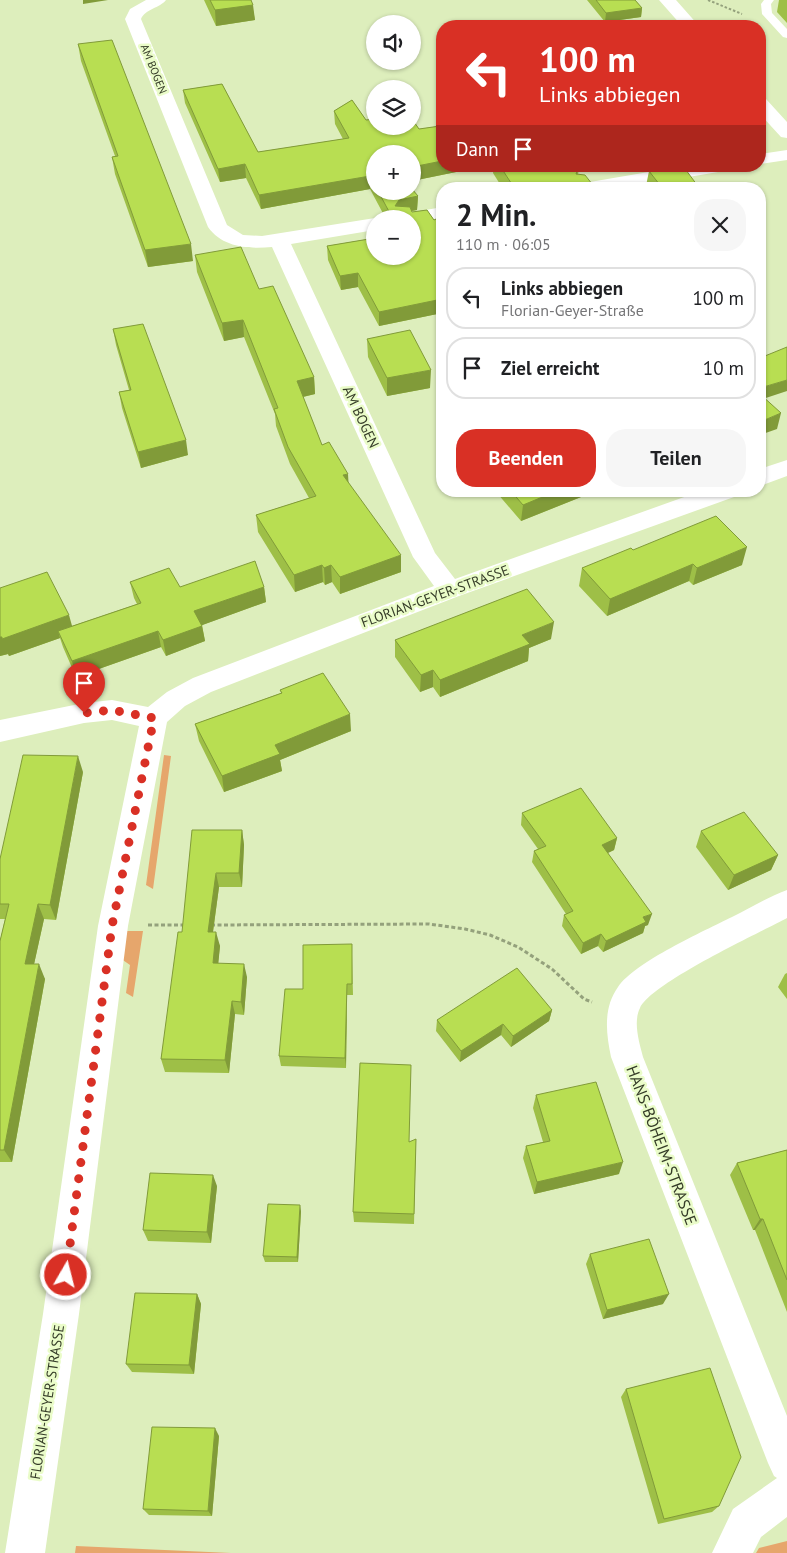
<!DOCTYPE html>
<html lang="de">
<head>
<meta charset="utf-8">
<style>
  :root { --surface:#fff; --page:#f6f6f6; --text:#202124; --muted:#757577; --line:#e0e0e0; --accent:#d93025 }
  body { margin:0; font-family:"PT Sans",sans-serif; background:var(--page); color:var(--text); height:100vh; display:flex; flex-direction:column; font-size:19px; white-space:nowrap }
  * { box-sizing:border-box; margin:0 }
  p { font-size:16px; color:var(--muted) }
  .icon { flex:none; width:28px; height:28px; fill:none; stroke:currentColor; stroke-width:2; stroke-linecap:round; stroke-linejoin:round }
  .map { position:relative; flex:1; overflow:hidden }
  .sheet { position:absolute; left:436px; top:182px; width:330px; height:315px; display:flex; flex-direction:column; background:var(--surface); border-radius:20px; box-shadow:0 1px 4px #0004 }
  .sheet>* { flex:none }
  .top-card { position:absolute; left:436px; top:20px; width:330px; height:152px; border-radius:20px; box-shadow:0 1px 4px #0004; background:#d93025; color:#fff; overflow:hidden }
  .controls { position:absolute; left:366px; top:15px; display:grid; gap:10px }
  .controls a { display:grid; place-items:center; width:55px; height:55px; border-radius:50%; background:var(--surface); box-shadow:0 1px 4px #0004; font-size:25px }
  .pin { position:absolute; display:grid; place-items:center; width:42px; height:42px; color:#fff; margin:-51px -21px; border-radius:50% 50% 50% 0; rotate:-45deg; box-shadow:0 0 5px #0007 }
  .pin .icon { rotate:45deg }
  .me { position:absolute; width:55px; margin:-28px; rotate:8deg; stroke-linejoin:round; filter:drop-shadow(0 0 4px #0008) }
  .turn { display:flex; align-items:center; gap:18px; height:105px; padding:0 20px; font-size:22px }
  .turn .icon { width:65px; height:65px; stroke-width:2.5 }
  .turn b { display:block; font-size:35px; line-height:42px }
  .then { display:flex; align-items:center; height:48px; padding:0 20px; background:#0003; gap:10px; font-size:19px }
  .round { display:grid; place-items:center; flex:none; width:52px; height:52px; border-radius:20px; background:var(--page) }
  .summary { display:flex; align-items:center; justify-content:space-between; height:85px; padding:0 20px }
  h1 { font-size:30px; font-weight:700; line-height:38px }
  .button { display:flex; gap:10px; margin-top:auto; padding:10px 20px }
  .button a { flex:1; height:58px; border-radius:20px; background:var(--accent); color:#fff; font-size:20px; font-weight:700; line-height:58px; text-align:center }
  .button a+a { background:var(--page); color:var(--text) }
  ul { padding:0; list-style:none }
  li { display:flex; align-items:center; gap:15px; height:62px; margin:0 10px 8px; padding:0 10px; border:2px solid var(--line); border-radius:20px }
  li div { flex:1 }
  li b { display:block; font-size:19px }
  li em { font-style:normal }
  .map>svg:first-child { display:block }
  .green { fill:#e6a66c }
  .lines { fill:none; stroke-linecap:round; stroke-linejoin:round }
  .path-far1 { stroke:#94a17c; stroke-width:2; stroke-dasharray:2.5 2; stroke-linecap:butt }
  .path { stroke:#94a17c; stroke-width:3; stroke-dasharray:4 2.5; stroke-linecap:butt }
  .service { fill:#fff; fill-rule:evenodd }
  .minor { fill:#fff; fill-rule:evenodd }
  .secondary { fill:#fff; fill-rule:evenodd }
  .wall { fill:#9ebf47 }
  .shaded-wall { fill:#819b39 }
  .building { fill:#b8de52; stroke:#819b39 }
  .route { stroke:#d93025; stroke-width:9; stroke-dasharray:0 16.2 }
  .labels { text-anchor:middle; stroke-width:5; stroke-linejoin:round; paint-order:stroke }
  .far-street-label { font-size:11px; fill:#353c28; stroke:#eafcc9 }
  .street-label { font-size:14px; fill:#353c28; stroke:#eafcc9 }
  .near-street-label { font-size:16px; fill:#353c28; stroke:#eafcc9 }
</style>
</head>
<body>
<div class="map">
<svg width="787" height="1553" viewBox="0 0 787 1553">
  <rect width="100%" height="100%" fill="#ddeebc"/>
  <path class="green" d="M164,755l7,1 -18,133 -7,-4z
    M121,931h22l-10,66 -7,-4 4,-28 -13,-9z
    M787,1541v12h-31l3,-5z
    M76,1546l155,7h-156z"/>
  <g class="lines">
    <path class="path-far1" d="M708,0l34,14"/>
    <path class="path" d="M148,925h36
      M211,925l218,-1 36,5 25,6 28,12 34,22 32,30 8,3"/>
    <path class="service" d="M764,0h10l-3,4 1,9 15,16v9l-4,-1 -21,-23 -1,-10z"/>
    <path class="minor" d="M146,0h20c-6,8 -21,9 -25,19l86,206 16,10 19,1 113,-18 2,1h-2v11l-84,14 144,309 20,26 246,-88h36l-3,6 -275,99 -248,96 -26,14 -18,16 -39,204 -49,388 -34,239h-40l38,-239 55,-388 41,-200 -27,-6 -28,3 -84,19v-22l84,-17 28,-3 36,7 19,-15 26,-14 241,-92 -21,-29 -141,-310c-23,2 -49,1 -64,-20l-83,-208 5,-10z
      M787,150v10l-27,4v-10z
      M684,166h43l-2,4 -7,2 -100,17h-43l2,-4 7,-2z
      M442,207v12l-30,5v-5h-15l2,-4z
      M787,460v16l-27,10v-17z
      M787,890v28c-28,15 -136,65 -147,90 -7,14 -1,34 3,49l144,359v101l-26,20 -8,16h-41l21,-44 44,-31 -3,-2 -6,-13 -157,-406c-5,-24 -8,-49 7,-70 17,-25 86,-56 114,-70 18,-9 36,-20 55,-27z"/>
    <path class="secondary" d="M659,0h17l23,26h-17z
      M760,98l6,1 21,23v16l-6,-1 -21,-23z"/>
  </g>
  <path class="wall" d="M204,0h47l4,20 -39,6z
    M587,0h48l7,8 -1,9 -36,5z
    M779,0h8v23l-10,-11z
    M78,44l115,217 -45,6 -33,-93 -3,-17 3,-1 -34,-95z
    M222,84l36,68 85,-13 -8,-15 -1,-13 18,-11 14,20 9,-1v7h37v-7l7,10 21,-3 2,4v36h19v5l-49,10v-27h-37v37h37v-2l6,7 -1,14 -5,1v1l15,-2 7,10 2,-1 6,11v83l-63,13 -21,-39 -17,3 -13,-30 -1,-14 48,-8v18h37v-37h-26l-16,-30 -109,20 -15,-31 -26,4 -35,-79 -2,-13z
    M494,166h84l1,1 -1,8 18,14h-93l-10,-16z
    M631,166h38l-33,6z
    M649,171l51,18h-52l-2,-3z
    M195,255l64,34 55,88 1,17 -12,3 19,48 26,37 53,90 -61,22 -8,-12 -7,3 -2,-3 -28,10 -37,-60 -2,-17 53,-17 -19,-34 -14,-38 -1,-12 -31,-77 -20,4 -27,-69z
    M113,329l75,126 -47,13 -19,-60 -3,-16 10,-2 -13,-45z
    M367,339l63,49 -43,8 -19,-39z
    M497,491h99l-75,30 -24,-28z
    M633,550l109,15 -49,20 -4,-4 -82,35 -28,-30 3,-18z
    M130,582l50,5h84l2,15 -64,23 3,16 -39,15 -5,-9 -85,30 -13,-30 -3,-9 -51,18 -1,-2 -8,2v-68l72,38 65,-22 -3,-6z
    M551,639l-22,9 -1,13 -88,36 -7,-10 -13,5 -25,-35v-17z
    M280,690l71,41 -71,29 2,11 -58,21 -25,-51 -4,-17 86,-31z
    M83,772l-27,148 -12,-1 -10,45 11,15 -33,183h-12v-221l5,-22h-5v-60z
    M522,813l95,25 -3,12 -6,3 40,72 -3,1 -2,7 -40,19 -5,-6 -17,8 -19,-28 2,-11 2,-1 -34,-52 2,-11 4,-2 -17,-24z
    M242,830l2,15 -2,42h-23l-6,45 7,14 -2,17 29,14 -3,38 -9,-1 -6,59 -64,-1 -4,-13 21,-127z
    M701,831l77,24 -7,15 -43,20 -32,-43z
    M352,955l1,40h-6l-1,73 -65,-2 -2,-10 24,-67z
    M787,973v26l-9,-12 7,-13z
    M552,1010l-3,11 -38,26 -10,-12 -41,27 -24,-31 1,-11z
    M536,1095l83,79 -85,20 -11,-36 3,-12 17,-4 -10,-34z
    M416,1139l-2,85 -60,-2 -1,-10z
    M787,1150v162l-32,-82h-2l-23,-55 7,-12z
    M217,1186l-6,57 -63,-2 -5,-11z
    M301,1211l-3,51h-33l-2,-6z
    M590,1254l73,50 -60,15 -17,-55z
    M197,1294l4,10 -7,70 -62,-2 -6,-8z
    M626,1389l93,117 -7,6 -54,12 -37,-127z
    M219,1436l-7,80 -63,-1 -6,-6z"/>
  <path class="shaded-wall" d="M83,0h25l-25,4z
    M253,5l2,15 -39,6 -1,-16z
    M642,8l-1,9 -36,5 1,-9z
    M442,161v5h19v5l-49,10v-14z
    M245,164l1,14 -26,4 -2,-13z
    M636,166h33l-33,6z
    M370,176v13l-109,20 -2,-14z
    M418,196l-1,14 -18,3 -4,-7 4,-6z
    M191,244l2,17 -45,6 -3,-17z
    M358,273v14l-17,3 -1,-14z
    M442,299v14l-63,13v-14z
    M243,320l1,17 -20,4 -2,-18z
    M431,370l-1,18 -43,8v-18z
    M314,377l1,17 -17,4 -1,-17z
    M787,380v11l-27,9v-12z
    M781,413l-4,16 -17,6v-13z
    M186,440l2,15 -47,13 -3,-16z
    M348,474l1,17 -6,-16z
    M557,491h39l-75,30 2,-16z
    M747,547l-5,18 -49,20 4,-17z
    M401,555v17l-61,22v-17z
    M693,564l-4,17 -82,35 3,-17z
    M322,565l1,17 -28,10 -1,-17z
    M331,565l1,17 -7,3 -1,-17z
    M264,587l2,15 -69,25 -3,-16z
    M69,615l5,18 -16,-2 2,7 -51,18 -7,-17z
    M554,622l-3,17 -22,9 -1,13 -88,36v-17l82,-45z
    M202,626l3,15 -39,15 -3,-16z
    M158,631l3,16 -85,30 -4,-16z
    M0,637h2l6,17 -8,2z
    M433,670v17l-13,5 1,-17z
    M350,714l1,17 -71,29 2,11 -58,21 -2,-16 53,-31z
    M78,756l5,16 -27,148 -6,-15z
    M242,830l2,15 -2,42 -3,-14z
    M617,838l-3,12 -15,7 3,-12z
    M778,855l-7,15 -43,20 6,-15z
    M216,873l3,14 -8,59 -3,-14z
    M38,904l6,15 -13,59 -6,-14z
    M652,914l-4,11 -3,1 -2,7 -40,19 3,-11 37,-24z
    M216,932l4,14 -3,31 -4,-14z
    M601,934l-3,12 -17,8 2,-11z
    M39,964l6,15 -33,183 -8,-12z
    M244,964l3,13 -3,38 -3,-13z
    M347,984v11l-1,73 -1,-10z
    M232,1001l3,13 -6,59 -4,-13z
    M552,1010l-3,11 -38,26 2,-11z
    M503,1024l-2,11 -41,27 1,-11z
    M623,1162l-4,12 -85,20 3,-12z
    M213,1175l4,11 -6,57 -4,-11z
    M300,1205l1,6 -3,51 -1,-5z
    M760,1219h3l-8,11h-2z
    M197,1294l4,10 -7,70 -5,-9z
    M669,1294l-6,10 -60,15 4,-9z
    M215,1428l4,8 -7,80 -4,-5z"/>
  <path class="building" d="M210,0h41l2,5 -38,5z
    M596,0h39l7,8 -36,5z
    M112,40l79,204 -46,6 -33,-93 6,-1 -40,-112z
    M222,84l36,68 91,-14 -15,-27 18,-11 14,20 9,-1v7h37v-7l7,10 21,-3 2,4v31l-30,6v-13h-37v32l-5,-10 -111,19 -14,-31 -27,5 -35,-79z
    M500,166h78l1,1 -3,7 9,1 11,14h-81z
    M676,166h7l17,23h-37l-14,-18z
    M412,189l6,7 -19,4 -4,6 15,1 2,5 15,-2 7,10 2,-1 6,11v69l-63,13 -21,-39 -18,3 -13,-30 48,-8v18h37v-37h-19l-15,-28h34z
    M241,247l18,42 14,-3 41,91 -17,4 25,64 7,-3 19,32 -5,1 58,80 -61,22 -9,-12 -7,3 -2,-3 -28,10 -38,-60 60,-19 -28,-49 -14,-38 4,-1 -35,-88 -21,3 -27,-68z
    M143,324l43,116 -48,12 -19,-60 12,-2 -18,-61z
    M410,330l21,40 -44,8 -20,-39z
    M787,347v33l-27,8v-30z
    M760,394l21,19 -21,9z
    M511,491h46l-34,14z
    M716,516l31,31 -50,21 -4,-4 -83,35 -28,-31 49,-20 2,2z
    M255,561l9,26 -70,24 8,15 -39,14 -5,-9 -86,30 -14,-30 83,-28 -11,-21 39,-14 11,19z
    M47,572l22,43 -67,24v-2h-2v-49z
    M527,589l27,33 -32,13 8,9 -90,36 -7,-10 -12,5 -26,-35z
    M323,673l27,41 -75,31 5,9 -58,22 -27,-52 87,-31 -2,-3z
    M23,755l55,1 -28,149 -12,-1 -13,60h14l-35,186h-4v-209l9,-37h-9v-45z
    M581,788l36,50 -15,7 50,69 -9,3 3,5 -40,19 -5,-7 -18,9 -19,-28 9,-4 -39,-60 12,-5 -24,-33z
    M744,812l34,43 -44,20 -33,-44z
    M192,830h50l-3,43h-23l-8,59h8l-3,31 31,1 -3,38 -9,-1 -7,59 -64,-1 17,-127h4z
    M352,944v40h-5l-2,74 -66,-2 6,-67h18v-44z
    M517,968l35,42 -39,26 -10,-12 -42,27 -24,-31z
    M360,1063l51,2 -2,77 7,-3 -2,75 -61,-2z
    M596,1082l27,80 -86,20 -11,-36 24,-5 -14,-46z
    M787,1150v130l-24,-61h-3l-23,-56z
    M150,1173l63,2 -6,57 -64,-2z
    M268,1204l32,1 -3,52 -34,-1z
    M649,1239l20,55 -62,16 -17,-56z
    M135,1293l62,1 -8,71 -63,-1z
    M710,1368l31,89 -22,49 -55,13 -38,-130z
    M152,1427l63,1 -7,83 -65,-2z"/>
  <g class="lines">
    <path class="route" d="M66,1275l46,-349 42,-208 -42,-8 -28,3"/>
  </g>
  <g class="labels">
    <g class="far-street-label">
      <text transform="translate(154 69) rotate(68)" y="4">AM BOGEN</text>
    </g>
    <g class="street-label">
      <text transform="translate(361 417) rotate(65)" y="5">AM BOGEN</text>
      <text transform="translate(435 596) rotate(-20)" y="5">FLORIAN-GEYER-STRASSE</text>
      <text transform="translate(47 1402) rotate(-81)" y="5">FLORIAN-GEYER-STRASSE</text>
    </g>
    <g class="near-street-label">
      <text transform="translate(662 1145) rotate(69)" y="6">HANS-BÖHEIM-STRASSE</text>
    </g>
  </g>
</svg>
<div class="controls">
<a><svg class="icon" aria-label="sound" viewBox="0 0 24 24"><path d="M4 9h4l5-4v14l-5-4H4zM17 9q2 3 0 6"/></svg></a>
<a><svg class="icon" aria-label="layers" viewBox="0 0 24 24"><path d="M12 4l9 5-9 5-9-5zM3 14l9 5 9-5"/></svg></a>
<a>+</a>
<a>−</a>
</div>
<div class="pin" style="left:84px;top:713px;background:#d93025"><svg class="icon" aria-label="arrive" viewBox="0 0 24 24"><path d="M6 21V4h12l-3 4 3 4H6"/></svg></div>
<svg class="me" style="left:66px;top:1275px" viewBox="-20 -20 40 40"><circle r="17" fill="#d93025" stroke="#fff" stroke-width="3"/><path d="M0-11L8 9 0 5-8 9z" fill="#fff"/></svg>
<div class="top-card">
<div class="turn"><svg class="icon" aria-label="left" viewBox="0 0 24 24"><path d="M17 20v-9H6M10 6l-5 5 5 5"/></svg><div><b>100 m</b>Links abbiegen</div></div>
<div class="then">Dann<svg class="icon" aria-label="arrive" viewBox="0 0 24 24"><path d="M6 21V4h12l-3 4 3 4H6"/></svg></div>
</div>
<section class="sheet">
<div class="summary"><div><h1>2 Min.</h1><p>110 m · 06:05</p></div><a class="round"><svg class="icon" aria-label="close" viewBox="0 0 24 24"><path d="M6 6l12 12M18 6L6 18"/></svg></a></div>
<ul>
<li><svg class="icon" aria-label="left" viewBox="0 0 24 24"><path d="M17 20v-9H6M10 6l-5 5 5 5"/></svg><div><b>Links abbiegen</b><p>Florian-Geyer-Straße</p></div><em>100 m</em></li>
<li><svg class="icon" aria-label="arrive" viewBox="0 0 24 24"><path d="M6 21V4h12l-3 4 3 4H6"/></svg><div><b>Ziel erreicht</b></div><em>10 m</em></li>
</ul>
<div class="button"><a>Beenden</a><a>Teilen</a></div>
</section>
</div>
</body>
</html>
